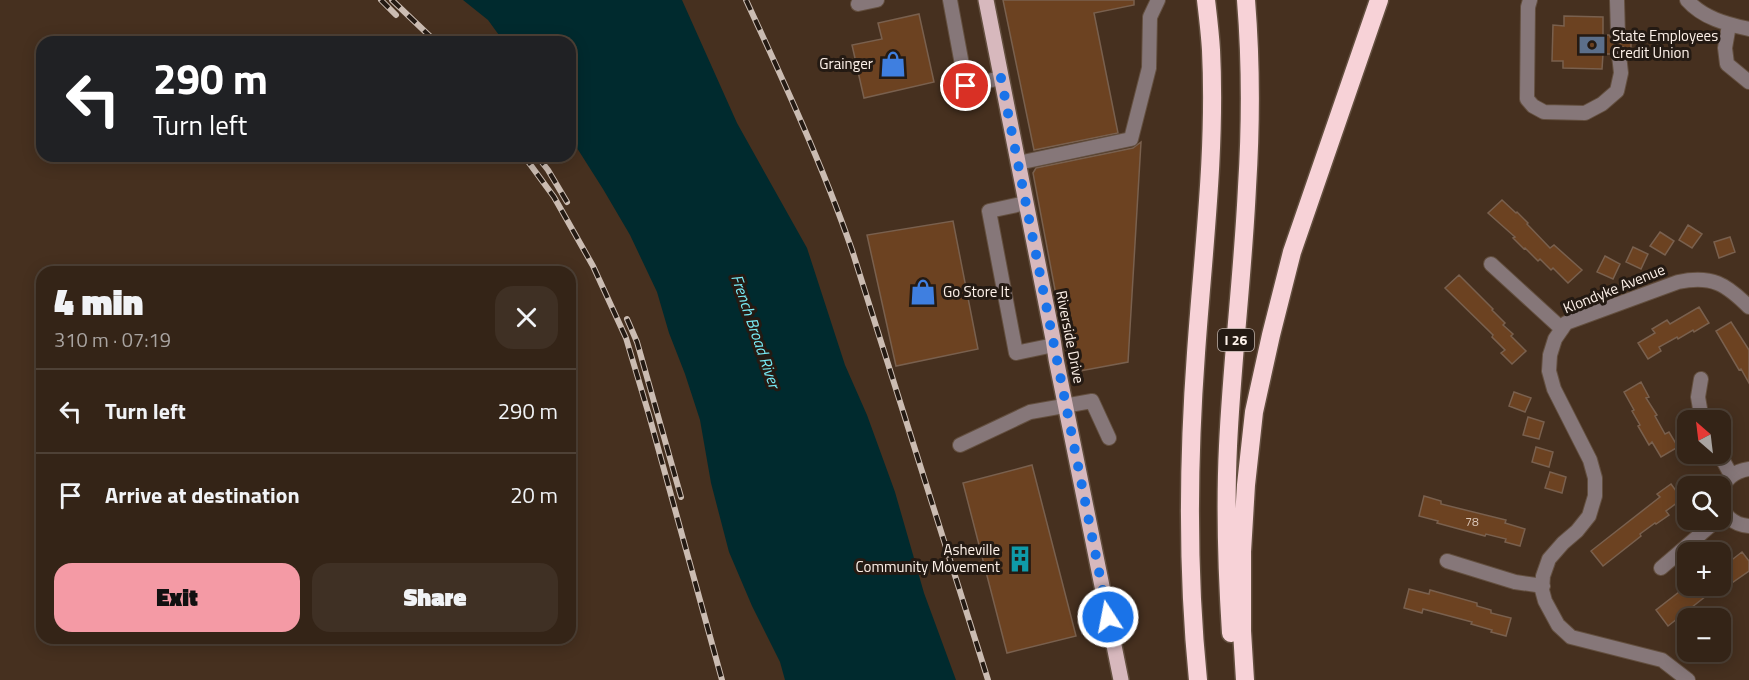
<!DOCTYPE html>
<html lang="en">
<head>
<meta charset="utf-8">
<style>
  :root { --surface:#342417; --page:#3f3024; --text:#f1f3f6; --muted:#a9a4a1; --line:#4e4136; --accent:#f49aa5 }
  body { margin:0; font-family:"Titillium Web",sans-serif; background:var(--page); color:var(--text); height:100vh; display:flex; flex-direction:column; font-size:22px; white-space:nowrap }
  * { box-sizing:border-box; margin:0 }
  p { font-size:20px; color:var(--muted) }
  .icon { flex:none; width:33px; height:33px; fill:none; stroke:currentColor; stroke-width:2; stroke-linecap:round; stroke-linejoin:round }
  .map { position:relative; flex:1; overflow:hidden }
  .drawer { position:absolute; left:36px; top:266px; width:540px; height:378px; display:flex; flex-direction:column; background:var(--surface); border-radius:18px; box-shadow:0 3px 15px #0003,0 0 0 2px var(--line) }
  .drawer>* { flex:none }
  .guide { position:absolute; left:36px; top:36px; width:540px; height:126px; border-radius:18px; box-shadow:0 3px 15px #0003,0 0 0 2px var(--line); background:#202124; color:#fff; overflow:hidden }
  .needle { width:39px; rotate:332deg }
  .buttons { position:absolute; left:1677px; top:410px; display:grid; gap:12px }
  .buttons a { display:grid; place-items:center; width:54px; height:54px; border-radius:12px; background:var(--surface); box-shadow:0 3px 15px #0003,0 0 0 2px var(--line); font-size:30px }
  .pin { position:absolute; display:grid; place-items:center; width:51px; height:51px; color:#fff; margin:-26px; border:3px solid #fff; border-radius:50%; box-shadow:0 2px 6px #0007 }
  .me { position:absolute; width:66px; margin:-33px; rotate:349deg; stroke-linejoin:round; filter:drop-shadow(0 0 4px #0008) }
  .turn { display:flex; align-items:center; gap:21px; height:126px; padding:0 18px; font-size:27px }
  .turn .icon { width:78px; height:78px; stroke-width:2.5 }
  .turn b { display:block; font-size:42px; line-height:51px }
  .round { display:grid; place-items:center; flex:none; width:63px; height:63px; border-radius:18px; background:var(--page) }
  .summary { display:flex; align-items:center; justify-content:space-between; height:102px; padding:0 18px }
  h1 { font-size:36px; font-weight:800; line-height:45px }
  .button { display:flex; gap:12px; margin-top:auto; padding:12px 18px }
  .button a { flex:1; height:69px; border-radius:18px; background:var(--accent); color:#111; font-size:24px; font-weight:800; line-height:69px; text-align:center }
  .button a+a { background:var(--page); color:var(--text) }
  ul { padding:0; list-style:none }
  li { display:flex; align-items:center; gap:18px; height:84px; padding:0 18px; border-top:2px solid var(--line) }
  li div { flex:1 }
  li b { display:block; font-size:22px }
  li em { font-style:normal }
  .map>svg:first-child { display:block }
  .water { fill:#002a2e }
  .building { fill:#6c4221; stroke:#79604e; stroke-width:1.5 }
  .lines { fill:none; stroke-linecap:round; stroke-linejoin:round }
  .minor-casing { stroke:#634f3f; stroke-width:16 }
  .major-casing { stroke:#634f3f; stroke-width:18 }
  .highway-casing { stroke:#634f3f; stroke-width:21 }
  .minor { stroke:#867779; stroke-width:14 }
  .major { stroke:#d7b8bd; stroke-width:15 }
  .highway { stroke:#f7d2d7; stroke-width:18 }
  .rail-casing { stroke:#cbbcb2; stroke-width:6 }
  .rail { stroke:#241a13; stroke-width:4; stroke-dasharray:11; stroke-linecap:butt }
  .route { stroke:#1a73e8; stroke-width:10; stroke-dasharray:0 18 }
  .labels { text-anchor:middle; stroke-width:6; stroke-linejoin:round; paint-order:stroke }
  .number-label { font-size:12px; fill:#dac6b8 }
  .shield { fill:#241a13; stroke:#bdb1aa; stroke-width:1.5 }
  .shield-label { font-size:14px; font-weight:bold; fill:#fef2ea }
  .poi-label { font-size:15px; fill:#fef2ea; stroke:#241a13; text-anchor:start }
  .street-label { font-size:15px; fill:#fef2ea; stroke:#241a13 }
  .water-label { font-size:16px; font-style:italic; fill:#79ecf7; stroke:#241a13 }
</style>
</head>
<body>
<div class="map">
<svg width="1749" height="680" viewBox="0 0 1749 680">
  <rect width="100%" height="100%" fill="#46301f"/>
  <path class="water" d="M463,0h219l55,123 70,125 38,117 22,50 28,77 29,101 32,87h-171l-5,-18 -28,-56 -23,-54 -18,-69 -11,-63 -15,-46 -16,-41 -12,-41 -27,-57 -27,-46 -33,-52v-95h-66l-16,-22z"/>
  <path class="building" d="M1003,0h131v5l-40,8 24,120 -84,17z
    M919,14l15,68 -70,16 -12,-53 30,-6 -4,-16z
    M1564,16l39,1v18h6l4,8h9l5,-7h4v19h-3l-1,-5 -4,-3 -6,-1 -4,2 -3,6h-7l-1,15 -39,-1v-7h-11l1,-36 11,1z
    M1141,142l-13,220 -48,9 -11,-7 -36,-191 3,-5 97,-20z
    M1502,200l14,13 1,-1 11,11 -1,1 23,24 4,-3 28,25 -14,13 -15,-15 -2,2 -11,-11 -2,2 -13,-13 -1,1 -11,-11 2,-1 -27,-24z
    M953,221l25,128 -82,17 -29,-131z
    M1688,225l14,9 -10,14 -13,-8z
    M1660,232l14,9 -9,14 -15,-9z
    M1730,237l5,15 -16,6 -5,-16z
    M1633,247l15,7 -7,15 -15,-7z
    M1605,256l15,8 -7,15 -16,-7z
    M1459,275l34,34 -1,1 13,13 -2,2 10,9 -2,2 15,15 -14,13 -11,-11 4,-3 -13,-13 1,-2 -48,-47z
    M1699,307l10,16 -15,9 -1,-2 -15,9 -1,-2 -18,10 2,4 -13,8 -10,-16 17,-10 -3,-4 15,-9 3,4z
    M1731,322l18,28v33l-8,-14 -2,1 -23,-39z
    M1641,382l8,15 -3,1 11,17 -2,1 10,18 4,-2 9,15 -17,10 -9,-15 -3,3 -11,-19 2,-1 -8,-14 2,-1 -10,-18z
    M1514,392l17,6 -6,14 -16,-6z
    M1528,417l16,5 -5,17 -16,-4z
    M1536,447l17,5 -4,15 -17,-5z
    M1032,465l44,171 -69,17 -44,-170z
    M1550,472l16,5 -4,16 -17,-5z
    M1671,484l11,15 -16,12 3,4 -13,9 -1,-1 -15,11 1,2 -38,30 -12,-15 69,-54 -3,-3z
    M1424,496l17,5v3l65,16 -1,3 20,6 -5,17 -15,-4 1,-3 -20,-5 -1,2 -48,-13 1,-2 -19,-5z
    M1742,552l7,9v10l-29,20v-22z
    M1688,585h32l-52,41 -12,-16z
    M1409,589l20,5 1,-4 47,13v3l14,4v3l20,5 -5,18 -15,-4 1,-2 -21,-6 1,-2 -49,-13 -1,4 -18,-5z"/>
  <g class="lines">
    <g class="minor-casing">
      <path id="minor" d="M950,0l16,86 35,-8
        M1530,0l-2,7 -1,92 6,7 11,6 41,1 17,-9 15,-13 4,-18 -2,-18
        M1617,0l1,35
        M1687,0c16,18 39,24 62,29
        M858,4l19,-4
        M1729,25l-4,23 2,16 22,18
        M1018,163l113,-24 18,-71 1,-51 8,-17
        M1026,203l-37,8 27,142 38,-8
        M1491,264l71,65
        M1701,379l-3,18 4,23
        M960,445l70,-33 62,-11 17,37
        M1719,453l12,22
        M1720,493c5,-14 14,-22 29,-24
        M1720,500c2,15 14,25 29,26
        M1447,561l68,21 28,4
        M1661,568l49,-42 16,-11
        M1688,680l-26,-20 -91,-23 -13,-12 -13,-24 -3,-11 1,-14 6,-17 14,-16 14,-12 12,-15 6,-20v-18l-5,-18 -36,-71 -5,-18 1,-16 5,-16 11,-16 112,-41c34,-7 48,2 71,25"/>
    </g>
    <g class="major-casing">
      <path id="major" d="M986,0l67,339 3,20 65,321"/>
    </g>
    <g class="highway-casing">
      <path id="highway" d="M1231,633c-4,-62 -6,-125 -3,-187 4,-86 15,-173 19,-259 4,-63 4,-125 -1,-187
        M1198,680c-11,-109 -10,-218 -2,-327 7,-100 20,-202 15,-303 -1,-17 -3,-33 -5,-50
        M1245,680l-3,-49v-79l4,-67 8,-73 17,-77 21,-83 87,-252"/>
    </g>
    <use href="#minor" class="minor"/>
    <use href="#major" class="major"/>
    <use href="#highway" class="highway"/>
    <g class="rail-casing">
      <path id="rail" d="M381,0l15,15
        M392,0l44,42
        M746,0c38,82 76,164 106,250l136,430
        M524,156l30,41 39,69 33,72 23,77 73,265
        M537,156l11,14 19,32
        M627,319l10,23 44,155"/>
    </g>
    <use href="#rail" class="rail"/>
  </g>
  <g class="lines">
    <path class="route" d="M966,86l35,-8 107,539"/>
  </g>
  <defs>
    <g id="bank-bare" transform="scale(2.07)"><path d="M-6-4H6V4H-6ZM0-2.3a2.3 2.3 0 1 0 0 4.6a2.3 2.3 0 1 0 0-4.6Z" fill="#5c6f8a" stroke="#241a13" stroke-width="2.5" paint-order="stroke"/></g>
    <g id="shop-bare" transform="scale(2.07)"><path d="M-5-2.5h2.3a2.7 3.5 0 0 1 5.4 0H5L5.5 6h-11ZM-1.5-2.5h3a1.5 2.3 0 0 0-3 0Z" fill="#3f7fe0" stroke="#241a13" stroke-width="2.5" paint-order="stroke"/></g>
    <g id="building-bare" transform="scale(2.07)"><path d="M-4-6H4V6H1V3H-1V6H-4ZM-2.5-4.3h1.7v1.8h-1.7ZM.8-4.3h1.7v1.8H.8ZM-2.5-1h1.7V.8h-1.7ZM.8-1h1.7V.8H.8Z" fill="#0f9aa8" stroke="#241a13" stroke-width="2.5" paint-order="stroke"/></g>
  </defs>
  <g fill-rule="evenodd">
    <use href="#bank-bare" x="1592" y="45"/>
    <use href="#shop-bare" x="893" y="64"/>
    <use href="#shop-bare" x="923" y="292"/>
    <use href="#building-bare" x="1020" y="559"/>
  </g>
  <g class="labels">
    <g class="number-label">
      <text x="1472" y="526">78</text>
    </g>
    <rect class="shield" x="1218" y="329" width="36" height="22" rx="4.5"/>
    <g class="shield-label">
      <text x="1236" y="345">I 26</text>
    </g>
    <g class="poi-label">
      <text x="1612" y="41">State Employees<tspan x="1612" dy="17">Credit Union</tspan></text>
      <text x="873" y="69" text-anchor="end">Grainger</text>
      <text x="943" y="297">Go Store It</text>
      <text x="1000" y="555" text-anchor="end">Asheville<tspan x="1000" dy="17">Community Movement</tspan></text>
    </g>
    <g class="street-label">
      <text transform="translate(1614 289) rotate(-22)" y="5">Klondyke Avenue</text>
      <text transform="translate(1070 337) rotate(79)" y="5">Riverside Drive</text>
    </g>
    <g class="water-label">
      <text transform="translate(756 331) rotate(71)" y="6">French Broad River</text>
    </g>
  </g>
</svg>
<div class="buttons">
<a><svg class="needle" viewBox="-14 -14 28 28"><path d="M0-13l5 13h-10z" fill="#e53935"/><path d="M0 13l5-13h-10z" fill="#a9a4a1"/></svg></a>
<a><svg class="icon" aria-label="search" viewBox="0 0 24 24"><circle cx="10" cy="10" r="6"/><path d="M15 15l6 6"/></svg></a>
<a>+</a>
<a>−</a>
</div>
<div class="pin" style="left:966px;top:86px;background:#d93025"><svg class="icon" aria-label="arrive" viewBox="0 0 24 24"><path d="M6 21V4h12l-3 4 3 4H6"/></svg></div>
<svg class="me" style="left:1108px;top:617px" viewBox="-20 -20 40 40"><circle r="17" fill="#1a73e8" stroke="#fff" stroke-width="3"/><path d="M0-11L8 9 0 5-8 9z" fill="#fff"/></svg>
<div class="guide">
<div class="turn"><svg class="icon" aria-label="left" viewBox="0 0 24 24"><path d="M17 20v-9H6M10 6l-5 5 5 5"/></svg><div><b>290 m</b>Turn left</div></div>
</div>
<section class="drawer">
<div class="summary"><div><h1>4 min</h1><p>310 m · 07:19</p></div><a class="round"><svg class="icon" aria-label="close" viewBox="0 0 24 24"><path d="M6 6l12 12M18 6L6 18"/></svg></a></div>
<ul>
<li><svg class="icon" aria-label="left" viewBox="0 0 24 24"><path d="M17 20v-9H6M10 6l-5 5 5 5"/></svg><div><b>Turn left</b></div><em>290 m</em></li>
<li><svg class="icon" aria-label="arrive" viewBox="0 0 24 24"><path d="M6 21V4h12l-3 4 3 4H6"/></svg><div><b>Arrive at destination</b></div><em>20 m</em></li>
</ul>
<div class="button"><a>Exit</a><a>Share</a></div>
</section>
</div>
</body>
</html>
